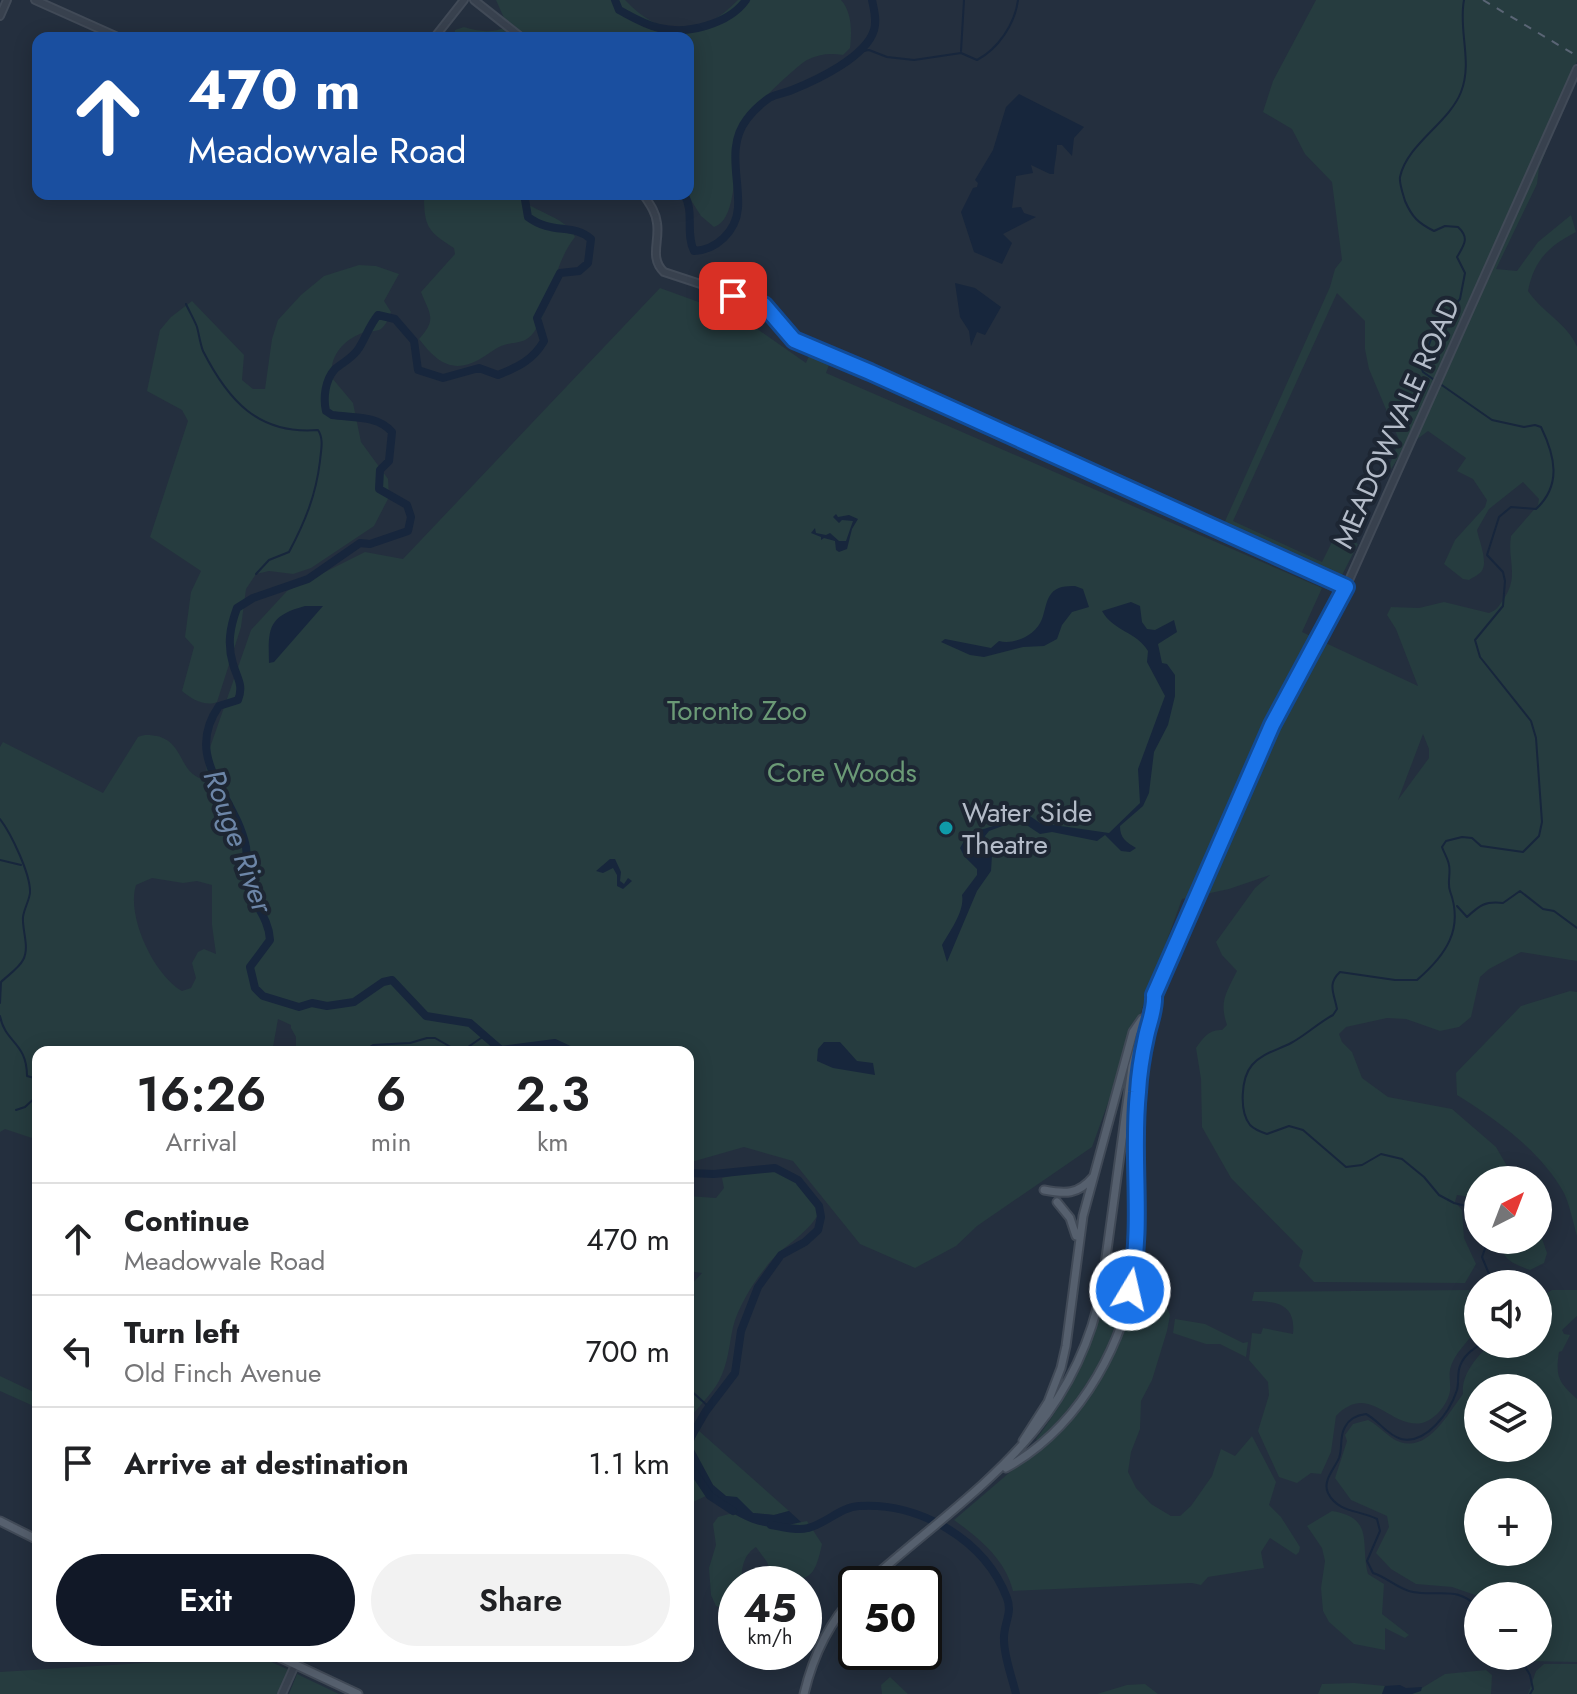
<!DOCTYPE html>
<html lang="en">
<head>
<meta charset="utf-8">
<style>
  :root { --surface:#fff; --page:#f2f2f2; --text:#202124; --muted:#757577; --line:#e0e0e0; --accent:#111827 }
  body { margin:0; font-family:Jost,sans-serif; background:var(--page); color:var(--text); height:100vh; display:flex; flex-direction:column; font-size:30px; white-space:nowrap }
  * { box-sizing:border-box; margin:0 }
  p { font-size:26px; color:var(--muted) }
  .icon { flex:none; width:44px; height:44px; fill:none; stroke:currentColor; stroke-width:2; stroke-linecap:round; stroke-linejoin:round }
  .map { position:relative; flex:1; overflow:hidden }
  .panel { position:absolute; left:32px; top:1046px; width:662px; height:616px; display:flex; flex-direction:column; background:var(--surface); border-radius:16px; box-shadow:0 4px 20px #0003 }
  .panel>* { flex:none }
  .top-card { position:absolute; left:32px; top:32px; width:662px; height:168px; border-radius:16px; box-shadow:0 4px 20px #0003; background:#1a4fa0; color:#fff; overflow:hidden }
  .needle { width:52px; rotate:42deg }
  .buttons { position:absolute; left:1464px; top:1166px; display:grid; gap:16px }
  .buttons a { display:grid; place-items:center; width:88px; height:88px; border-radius:50%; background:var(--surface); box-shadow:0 4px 20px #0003; font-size:40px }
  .speed { position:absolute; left:718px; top:1566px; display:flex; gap:16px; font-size:40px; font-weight:700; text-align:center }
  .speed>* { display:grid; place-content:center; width:104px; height:104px; border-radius:50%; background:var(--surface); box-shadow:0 4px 20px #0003; line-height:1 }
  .speed small { font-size:20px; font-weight:400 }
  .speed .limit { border:4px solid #111; border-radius:12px; background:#fff; color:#111 }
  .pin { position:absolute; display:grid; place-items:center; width:68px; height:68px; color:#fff; margin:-34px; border-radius:16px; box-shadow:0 4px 12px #0006 }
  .me { position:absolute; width:88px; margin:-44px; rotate:9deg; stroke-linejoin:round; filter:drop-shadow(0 0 6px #0008) }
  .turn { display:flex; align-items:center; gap:28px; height:168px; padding:0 24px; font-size:36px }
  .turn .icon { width:104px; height:104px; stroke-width:2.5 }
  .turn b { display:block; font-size:56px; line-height:68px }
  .eta { display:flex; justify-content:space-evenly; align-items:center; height:136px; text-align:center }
  .eta b { font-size:48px; font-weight:600; line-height:56px }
  .button { display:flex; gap:16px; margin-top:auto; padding:16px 24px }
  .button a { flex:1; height:92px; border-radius:48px; background:var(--accent); color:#fff; font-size:32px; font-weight:600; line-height:92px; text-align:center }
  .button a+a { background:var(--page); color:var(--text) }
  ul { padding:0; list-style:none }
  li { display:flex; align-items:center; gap:24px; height:112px; padding:0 24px; border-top:2px solid var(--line) }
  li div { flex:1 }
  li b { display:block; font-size:30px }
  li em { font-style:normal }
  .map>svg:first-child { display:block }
  .green { fill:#263c3f; fill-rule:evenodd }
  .water { fill:#17263c }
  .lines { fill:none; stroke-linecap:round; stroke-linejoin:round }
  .stream { stroke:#17263c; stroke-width:2 }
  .river { stroke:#17263c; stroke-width:8 }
  .minor-casing { stroke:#414a57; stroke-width:10 }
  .major-casing { stroke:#414a57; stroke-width:11 }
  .minor { stroke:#38414e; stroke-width:6 }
  .major { stroke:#56606e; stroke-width:7 }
  .rail { stroke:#5a6575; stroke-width:2; stroke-dasharray:8 8; stroke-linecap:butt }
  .route-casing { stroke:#114b97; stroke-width:20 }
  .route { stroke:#1a73e8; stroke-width:14 }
  .culture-dot { fill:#0f9aa8; stroke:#1d2633; stroke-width:3 }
  .labels { text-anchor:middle; stroke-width:8; stroke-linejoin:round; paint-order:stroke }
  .street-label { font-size:28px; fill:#b4bcc9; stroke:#1d2633 }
  .park-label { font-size:28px; fill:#6b9a76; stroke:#1d2633 }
  .poi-label { font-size:28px; fill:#b4bcc9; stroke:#1d2633; text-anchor:start }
  .water-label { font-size:30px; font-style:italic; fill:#6d86a8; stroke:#1d2633 }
</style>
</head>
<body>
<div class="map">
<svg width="1577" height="1694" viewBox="0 0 1577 1694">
  <rect width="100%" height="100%" fill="#242f3e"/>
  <path class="green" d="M496,0h129c38,40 76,38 113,0h103c11,12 11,32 9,48l-7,7c-13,-2 -24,-1 -36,5 -12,7 -61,54 -66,65 -9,25 0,94 -27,102l-13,-11 -14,-22 1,-156h-234l1,-8 9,-3c16,5 27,6 44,0z
    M1316,0h261v61l-16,52 -22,55 -2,16 -41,85 21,2 21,-29 33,-27 5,17c-27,14 -42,28 -48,59 14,21 40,33 49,56v614l-56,-9 -32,17 -9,8 -9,40 -12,10 -19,4 -34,-12 -19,-1 -41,9 -7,7 3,8 10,10 10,26 26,19 64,12 44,38 19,33h-37v18l-21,-3 -2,7 7,8 2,28 12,26 -11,19 -151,-1 -15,-16 4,-15 -72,-73 -29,-51 -1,-48 -5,-31c7,-10 13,-19 26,-18l5,-5c-8,-23 -1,-32 10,-54l-15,-16 -6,-13 39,-54 15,-13 -41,14 -47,10 -90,248 -115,79 -21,20 -41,22 -55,-24 -67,-83 -49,-14 -56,16v-111h-392v-15l-5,-9v-3l-13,-6 -5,28 -5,5h-230v88l-33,-11 -5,3v-385l3,-5 100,51 35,-56c7,-3 11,-2 19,-1 29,7 21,40 50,44l-1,-21 45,-129 36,-39 78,-39 38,7 257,-271 80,29 66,46 4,-10 20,9 -4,11 496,215 -20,44 116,54 -22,-57 -9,-14 4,-8 28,1 25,-6 45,11c8,-3 9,-6 14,-13 17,-24 4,-39 8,-64l27,-31 1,-6 -16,-17 -34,27 -12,21c2,11 12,33 4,42 -4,4 -8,5 -12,8l-6,-1 -19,-15 11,-24 30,-33 2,-7 -14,-21 -16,-8 9,-13 -38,-27 -24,18 -13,20 -2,-2 10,-27 -30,-71 -4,-20v-28l-28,-28 -104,228 89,41 14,-28 22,10 -18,35 -118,-51 108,-241 5,-18 7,-9 -10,-78 -27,-28 -13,-25 -29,-17 10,-31zM1423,734l6,15v9l-31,42zM152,878l31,5 14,-2 15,4v40l4,29 -12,-5 -6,3 -6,11 4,15 -5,10 -9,3c-28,-16 -56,-75 -46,-106z
    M424,194h92c16,19 49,21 59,43 -23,29 -23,70 -41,95 -9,13 -20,9 -33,14 -7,3 -14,9 -21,13 -28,16 -44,2 -61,-20 19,-20 10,-26 2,-47l34,-38 -1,-6c-27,-17 -30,-22 -30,-54z
    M359,265l17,1 23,8 -15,27 7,11c-2,6 -5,13 -10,17 -5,3 -13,2 -19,4 -20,8 -33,24 -30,45l21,25 8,39 27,37 1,18 -15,29 -63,42 -18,6 -24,-3 -13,3 -10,15 -5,38 -24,75c-11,5 -26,-3 -35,-11l12,-44 -9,-10 6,-45 10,-21 -51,-34 38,-116 -6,-11 -35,-19 13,-61 11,-13 21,-16 52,54 -2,25 11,9h12l7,-50 6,-19 23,-25 23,-19z
    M1570,991l7,1v244c-4,-14 -7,-30 -13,-43 -23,-42 -67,-73 -107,-98l-1,-22 65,-67z
    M772,1167c20,8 39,21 49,41 -9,25 -39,37 -55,59 -13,16 -28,40 -33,60 -4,19 -5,37 -14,54 -8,14 -21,26 -31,39v-132l14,-15 -14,-2v-75l28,2 8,-10 -2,-10z
    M1538,1227l9,26 -3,10 -14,7c-18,-7 -28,-10 -30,-30h38z
    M1111,1259l19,19c-16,65 -42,117 -92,163l-2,-2c42,-54 65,-112 75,-180z
    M1469,1290c29,37 -8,48 -18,76 -3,9 0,17 -1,25 -2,13 -15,29 -28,32 -33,6 -52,-42 -86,-7l-5,36 -10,22 -10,-1 -14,10 -18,-6 -21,-46 11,-36 -1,-13 -19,-22 3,-27 9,1 2,-6 30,6c3,-29 -15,-33 -41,-33l2,-9z
    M1552,1290h25v26l-15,14 2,4 6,1 -8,16 -3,1c-4,25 0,31 18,47v263l-50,-1 -3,-5h14v-60h-60l-26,-9 -36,-3 -25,-15 -15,-16 13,-26 -2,-11 -36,-16 -16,-22 12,-37 -2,-6 8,-11 15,-4c12,6 20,18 32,22 29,10 49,-30 63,-48 -2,-20 14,-37 27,-50h48v-46zM1478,1388h60v60h-60zM1478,1492h60v60h-60z
    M1152,1297l12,2 6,16 -3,16 -15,49 -11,21 -1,28 -9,23 -3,20 8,16 15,16 20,12h9l11,-10 21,-30 9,-27 14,7 17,-20 24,46 -7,23 12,12 19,30 -1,5 -3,3 -26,-17 -9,14 3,16 -56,9 -7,8 -9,-2 -179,8c-8,-32 -33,-52 -59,-71l82,-70 58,-64 26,-44 10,-30 8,-9z
    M1175,1319l30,5 38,19 5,-1 -2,15 -26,-13h-14l-33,-11z
    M0,1376l38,18v14l-38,-17z
    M698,1430l91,81 -15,4 -21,-2 -16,-15 -11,-2 -13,-11 -21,-39z
    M688,1456l9,24 11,15 -17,8 -3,-2z
    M1332,1511c43,7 28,32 36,63l16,10 -2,30 27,21 -4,3 -20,-10v22l-31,-6 -25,-22 -6,-11 -2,-23 4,-27 -3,-13 -15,-22z
    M733,1513c25,16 46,14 74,8l15,23c-8,38 -15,38 -50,32l-5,-14 -11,-15c-14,9 -14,22 -15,37h-5v16l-12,9 -8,-3 -5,-11 -2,-27 7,-23 -3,-21 5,-7z
    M856,1644v8h26l-24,8 -15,-4 3,-11z
    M258,1656l31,14 -12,24h-277v-22z
    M1544,1664h33v30h-49l8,-23z
    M1486,1670l6,5 -1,19h-79l33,-20z
    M297,1674l42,20h-50z
    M890,1677l18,17h-26l-1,-9z
    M1354,1683l31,3 -3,8h-64l4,-10z
    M1145,1684l13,10h-61l30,-9z"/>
  <path class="water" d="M1019,94l65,33 -10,11 -2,18 -10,-11h-5c0,11 -3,19 -3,29h-4l-19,-9 2,8 -17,3 -4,32 9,-1 3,6 12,4 -33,17 9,9 -10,21 -28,-12 -13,-40 12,-24 4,-1 1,-4 -3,-3 18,-30 13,-43z
    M955,283l20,5 26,19 -16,28 -8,-3 -6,14 -2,-15 -9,-14z
    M836,514l2,3 11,-2 9,4 -6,10 -5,20 -8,3 -3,-2 -1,-9 -11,-3 -3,2v-3l-10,-4 4,-5 1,5 10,2 4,-2 9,8h7l7,-20 -11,-1 -3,3 -6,-6z
    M1075,586l8,3 6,18 -17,5 -10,13 -5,14 -13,7 -21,1 -39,10 -14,-2 -29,-13 4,-3 46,9 8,-7c16,4 37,-6 43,-22 3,-8 4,-19 9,-25 6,-8 15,-8 24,-8z
    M1131,602l9,4 2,16 5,7 8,1 19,-10 3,12 -19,12 4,19 5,1 8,11v21l-7,29 -14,27 -5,41 -6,13 -23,20c0,12 6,16 16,22l-6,4 -9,-1 -16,-16 -8,6 -45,-9 -12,2 -21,-14 -30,11 -4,5 7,19 -1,16 -14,20 -30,71 -5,-17c8,-14 23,-34 20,-50l15,-20v-6l-13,-13 -4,-8 8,-14 44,-14v-9l5,-4 23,16 69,10 31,-30 -2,-34 27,-73 -18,-34 1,-11c-11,-19 -35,-20 -46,-40z
    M305,606h18l-49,56 -5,1c-1,-35 -1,-47 36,-57z
    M610,859h5l6,13 -1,9 4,3 4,-6 4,3 -9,8 -6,-3v-11l-4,-7 -10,5 -7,-2z
    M824,1042h16l17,19 16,2 2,12 -42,-7 -16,-7 1,-12z
    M688,1420l10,10 -6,16 21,39 13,11 11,1 16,16 21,2 15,-4 12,11c-10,2 -21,6 -31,5 -34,-4 -73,-36 -81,-69 -3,-11 -1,-26 -1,-38z
    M1400,1685l6,3 16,-1 -1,4 -9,3h-30l3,-8z"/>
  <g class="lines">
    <path class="stream" d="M1464,0c-6,30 9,62 -3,92 -12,31 -54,52 -61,85 -1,6 3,17 5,24 7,16 13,22 29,30l11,-5 13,1c12,11 6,18 -1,30l8,16 -5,26 -25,29 -14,39 2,5 69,48 32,7 11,-2 6,2c14,29 21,58 -5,82l-25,-2 -12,10 -12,38 16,17 2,9 -2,25 -28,34 5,17 51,64 5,17 6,84 -3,14 -16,16 -42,-6 -9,-8 -10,-1 -16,4 -4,6c2,6 6,12 7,18 2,8 -2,18 1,26 14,38 -4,64 -33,89h-22l-55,-8c-13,12 -6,21 -3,37l-4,6c-15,8 -27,20 -42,28 -13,7 -29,10 -39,22 -11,13 -13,46 -2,60 4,4 11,7 17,9l22,-8 14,4 43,37 16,-2 19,-11 21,5 22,18 15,18 15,8 24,6
      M961,51l3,-51
      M858,52l11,-2 18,7 27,3 47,-7 16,7c21,-11 38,-36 41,-60
      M186,304c3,7 8,15 11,23 2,7 3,16 6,24 25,49 55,84 115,79 6,9 3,20 2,31 -4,34 -15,61 -31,91l-20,8 -13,14
      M0,819c11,14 31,56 30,74 -1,8 -6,16 -7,24 -1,14 7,30 0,43 -4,8 -16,16 -22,22l-1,21
      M0,860l21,5
      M1457,906l10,11c13,-12 18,-16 36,-14l17,-12 23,18 11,2 23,17
      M0,1016c5,27 27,26 27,60l11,3
      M362,1052l11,-7 37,-2 17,-5h8l21,12 12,-3 16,-11
      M16,1110l9,-3 13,-12
      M1488,1240l-6,17 7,17
      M688,1388l21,19
      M1478,1608c-20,-23 -39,-11 -65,-16 -14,-2 -26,-15 -40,-19l-6,-12 13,-30 -3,-12c-17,-9 -39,-6 -49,-26 -6,-12 7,-25 11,-35 4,-11 0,-21 6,-31 4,-8 12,-12 21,-13 12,6 21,21 35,25 25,6 49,-27 56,-49 2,-7 0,-17 3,-24 4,-11 12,-16 21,-22
      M1519,1656l11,19 3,14 -3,5"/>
    <path class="river" d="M615,0l4,10c13,7 26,15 40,18 28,7 70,-4 87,-28
      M524,194l4,23c24,18 45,6 63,22l-3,24 -9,8 -19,2 -23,45 7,23c-11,19 -26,26 -46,34l-19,-7 -36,10 -25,-8 -4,-29 -19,-22 -17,-4c-9,11 -12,22 -19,33 -6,10 -16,14 -24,21 -10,11 -12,29 -9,42l6,4c21,3 46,0 60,17l-3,29 -9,9 -1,19 28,16 4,12 -3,14 -38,13 -10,-1 -52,36 -55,19 -16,10c-7,19 -10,36 -4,56 4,14 11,21 5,36l-19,6c-37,53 16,88 27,141 2,14 -2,29 3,43 8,18 20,30 21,50l-20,27 5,21 8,8 36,11 13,-4 15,3 27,-4 29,-20 9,-2 34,36 44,7 31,27 54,-7 19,9
      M684,194c11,18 1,39 10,57 22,-1 42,-19 44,-43 2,-29 -12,-62 9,-89 5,-7 15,-16 22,-21 6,-4 16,-5 23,-8 25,-10 74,-33 82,-60 3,-10 0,-20 -2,-30
      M688,1173l26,1 61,-6 23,12 21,26 2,11 -3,13 -13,12 -24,13 -23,32 -17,44 -6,42 -29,38 -18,31
      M688,1463l22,33 23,15
      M771,1525c12,2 26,6 37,3 17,-4 33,-21 51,-22 61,-4 126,34 148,92 6,16 -4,26 -3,42 0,17 8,37 12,54"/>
    <g class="minor-casing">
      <path id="minor" d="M35,0l85,38
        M474,0l48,38
        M0,16l7,-16
        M434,38l30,-38
        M643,194c6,9 13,18 14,29 3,18 -8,35 7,49l100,33 30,35 552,247 231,-518
        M282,1694l13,-29"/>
    </g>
    <g class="major-casing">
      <path id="major" d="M1044,1190c21,4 34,5 49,-13
        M1057,1202l13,16 6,18
        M1127,1315c8,-17 21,-21 38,-20
        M1023,1441l25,-39 13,-34 5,-22 17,-130 50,-184 9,-13
        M1006,1468c76,-42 124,-131 131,-217 3,-44 -4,-89 -1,-134 1,-26 5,-53 10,-79 2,-14 9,-27 8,-41
        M0,1521l38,19
        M866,1584c103,-92 207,-150 236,-297l30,-220 16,-57 124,-285 74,-138
        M277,1656l81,38
        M804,1694c9,-38 25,-72 52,-100"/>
    </g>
    <use href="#minor" class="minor"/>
    <use href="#major" class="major"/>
    <path class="rail" d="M1483,0l94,56"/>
  </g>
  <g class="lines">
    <g class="route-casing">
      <path id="route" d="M733,296l31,9 30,35 76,32 476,215 -74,138 -118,270c1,15 -5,27 -8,42 -4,18 -7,37 -8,55 -7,66 6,132 -8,198"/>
    </g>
    <use href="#route" class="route"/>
  </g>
  <circle class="culture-dot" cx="946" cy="828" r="8"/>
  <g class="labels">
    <g class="street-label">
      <text transform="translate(1396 423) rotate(-66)" y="10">MEADOWVALE ROAD</text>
    </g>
    <g class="park-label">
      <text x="737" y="720">Toronto Zoo</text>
      <text x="842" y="782">Core Woods</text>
    </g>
    <g class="poi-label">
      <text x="962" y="822">Water Side<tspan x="962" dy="32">Theatre</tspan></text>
    </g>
    <g class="water-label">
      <text transform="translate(238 841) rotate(70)" y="10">Rouge River</text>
    </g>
  </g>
</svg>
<div class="buttons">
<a><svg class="needle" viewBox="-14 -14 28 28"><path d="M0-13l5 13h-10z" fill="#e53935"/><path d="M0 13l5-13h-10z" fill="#757577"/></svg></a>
<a><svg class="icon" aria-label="sound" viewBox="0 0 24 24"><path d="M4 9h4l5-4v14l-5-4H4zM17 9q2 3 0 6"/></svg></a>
<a><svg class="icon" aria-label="layers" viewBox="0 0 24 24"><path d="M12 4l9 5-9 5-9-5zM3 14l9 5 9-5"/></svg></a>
<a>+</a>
<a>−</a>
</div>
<div class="speed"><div>45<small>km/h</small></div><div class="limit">50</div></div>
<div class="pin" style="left:733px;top:296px;background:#d93025"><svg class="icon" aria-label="arrive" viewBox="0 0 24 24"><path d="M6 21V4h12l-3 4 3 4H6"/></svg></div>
<svg class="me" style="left:1130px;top:1290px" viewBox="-20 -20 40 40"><circle r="17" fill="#1a73e8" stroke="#fff" stroke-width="3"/><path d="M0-11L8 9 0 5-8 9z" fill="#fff"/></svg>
<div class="top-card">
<div class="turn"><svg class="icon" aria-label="ahead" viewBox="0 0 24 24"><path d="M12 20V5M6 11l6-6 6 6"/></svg><div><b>470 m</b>Meadowvale Road</div></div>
</div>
<section class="panel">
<div class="eta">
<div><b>16:26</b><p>Arrival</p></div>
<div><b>6</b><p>min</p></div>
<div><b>2.3</b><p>km</p></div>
</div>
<ul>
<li><svg class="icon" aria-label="ahead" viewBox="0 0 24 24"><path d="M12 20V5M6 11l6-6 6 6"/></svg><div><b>Continue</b><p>Meadowvale Road</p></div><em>470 m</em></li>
<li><svg class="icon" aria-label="left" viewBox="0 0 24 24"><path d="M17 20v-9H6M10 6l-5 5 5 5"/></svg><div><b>Turn left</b><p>Old Finch Avenue</p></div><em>700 m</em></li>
<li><svg class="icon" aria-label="arrive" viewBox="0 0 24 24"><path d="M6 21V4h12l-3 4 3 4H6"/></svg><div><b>Arrive at destination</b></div><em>1.1 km</em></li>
</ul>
<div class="button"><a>Exit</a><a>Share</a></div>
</section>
</div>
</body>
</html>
